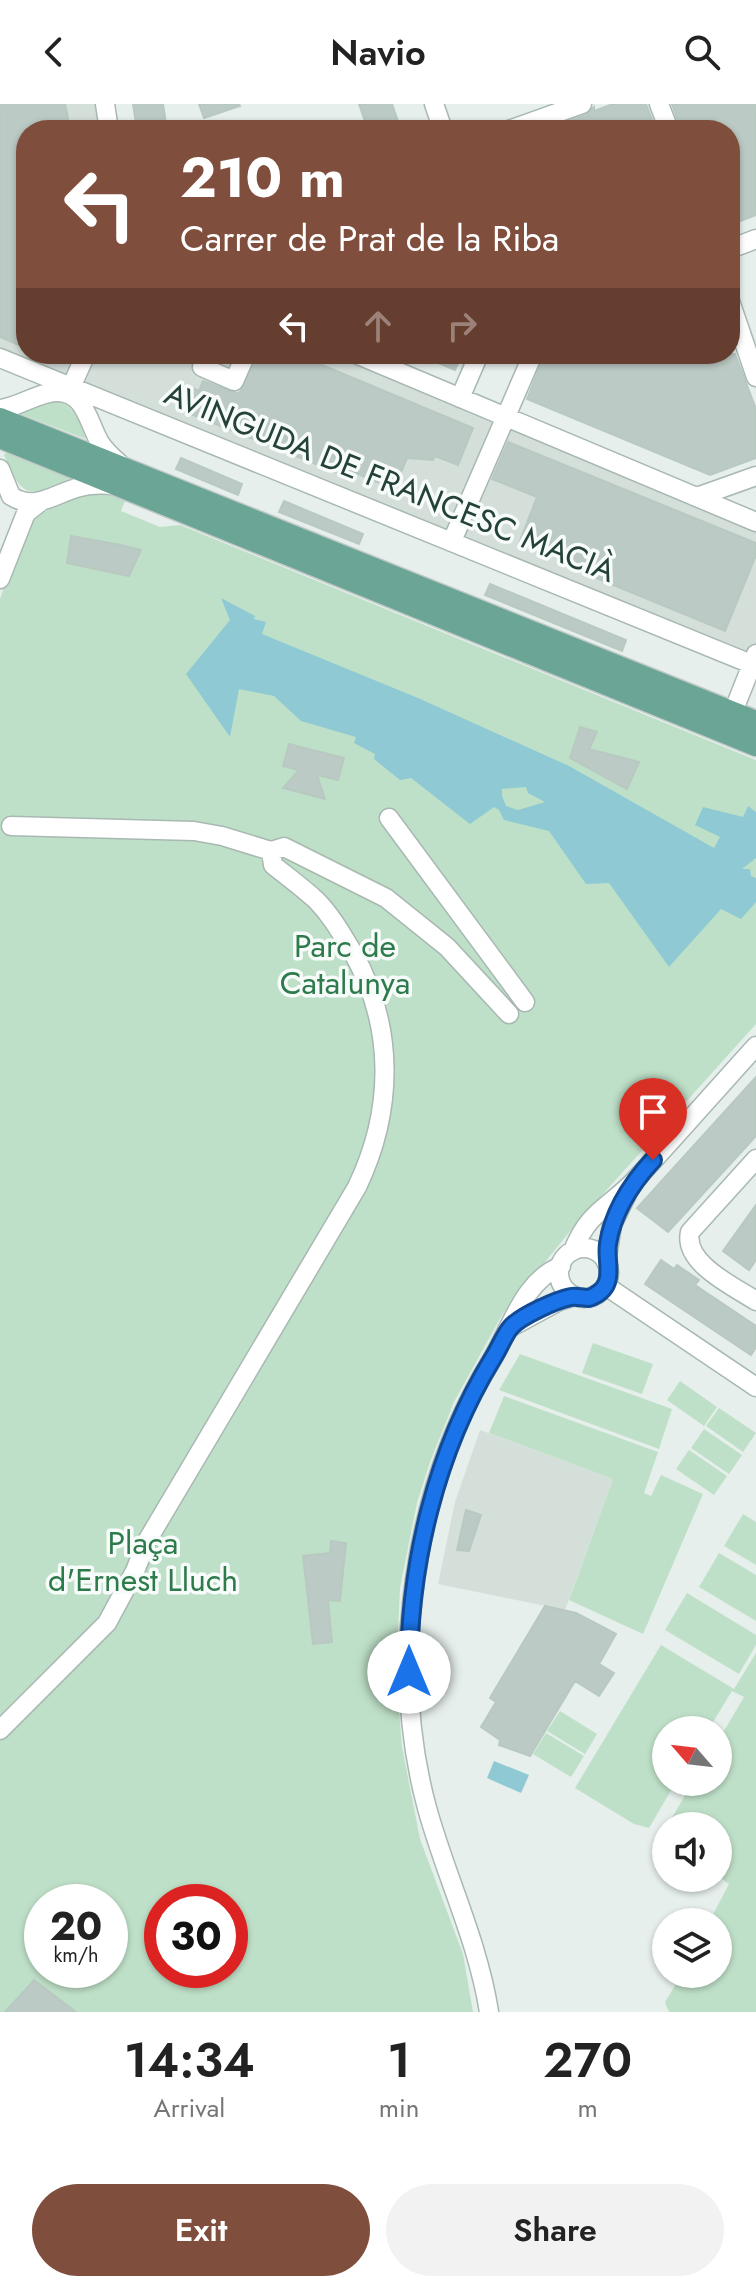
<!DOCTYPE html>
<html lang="en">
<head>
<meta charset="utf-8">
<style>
  :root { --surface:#fff; --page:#f2f2f2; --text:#222; --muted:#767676; --accent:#804e3d }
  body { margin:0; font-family:Jost,sans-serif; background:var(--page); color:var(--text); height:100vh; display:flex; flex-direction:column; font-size:30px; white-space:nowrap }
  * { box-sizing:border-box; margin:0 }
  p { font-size:26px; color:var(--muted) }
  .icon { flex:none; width:44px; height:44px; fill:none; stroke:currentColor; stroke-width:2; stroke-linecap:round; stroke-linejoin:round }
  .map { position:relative; height:1908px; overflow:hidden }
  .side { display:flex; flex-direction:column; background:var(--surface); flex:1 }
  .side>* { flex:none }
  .banner { position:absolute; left:16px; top:16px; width:724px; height:244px; border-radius:32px; box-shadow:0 2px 6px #0004; background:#804e3d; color:#fff; overflow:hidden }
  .needle { width:52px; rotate:298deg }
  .tools { position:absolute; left:652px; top:1612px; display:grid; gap:16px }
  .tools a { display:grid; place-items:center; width:80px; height:80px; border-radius:50%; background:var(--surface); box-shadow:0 2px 6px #0004; font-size:40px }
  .speed { position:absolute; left:24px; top:1780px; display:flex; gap:16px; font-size:40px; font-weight:700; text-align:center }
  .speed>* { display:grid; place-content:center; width:104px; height:104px; border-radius:50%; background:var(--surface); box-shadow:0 2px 6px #0004; line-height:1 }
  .speed small { font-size:20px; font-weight:400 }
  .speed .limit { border:12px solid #d22; background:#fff; color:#111 }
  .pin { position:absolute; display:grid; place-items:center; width:68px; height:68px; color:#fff; margin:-82px -34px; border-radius:50% 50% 50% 0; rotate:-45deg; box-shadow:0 0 8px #0007 }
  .pin .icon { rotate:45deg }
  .me { position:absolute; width:88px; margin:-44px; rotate:0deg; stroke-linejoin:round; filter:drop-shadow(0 0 6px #0008) }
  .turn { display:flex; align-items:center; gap:28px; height:168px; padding:0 32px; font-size:36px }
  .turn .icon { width:104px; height:104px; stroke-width:2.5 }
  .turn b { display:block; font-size:56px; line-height:68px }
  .lanes { display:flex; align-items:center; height:76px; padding:0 32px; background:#0003; justify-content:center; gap:40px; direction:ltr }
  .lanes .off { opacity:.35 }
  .eta { display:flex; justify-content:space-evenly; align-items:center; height:136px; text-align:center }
  .eta b { font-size:48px; font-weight:600; line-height:56px }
  .cta { display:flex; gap:16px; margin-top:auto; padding:16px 32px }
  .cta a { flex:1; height:92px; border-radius:48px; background:var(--accent); color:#fff; font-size:32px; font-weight:600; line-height:92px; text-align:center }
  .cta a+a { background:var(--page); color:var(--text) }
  header { display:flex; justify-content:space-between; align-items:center; height:104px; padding:0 32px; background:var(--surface); font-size:36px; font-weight:600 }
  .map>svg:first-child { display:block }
  .built { fill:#d4dfda }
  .green { fill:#bfe0c8; fill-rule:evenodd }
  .water { fill:#8ec9d4; fill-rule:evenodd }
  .building { fill:#bbcac4; stroke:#b8c9c2; stroke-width:2 }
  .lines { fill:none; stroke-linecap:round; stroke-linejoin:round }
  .minor-casing { stroke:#a8b8b2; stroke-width:21 }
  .major-casing { stroke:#c2cac8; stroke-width:25 }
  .minor { stroke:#fff; stroke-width:18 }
  .major { stroke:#6aa596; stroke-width:22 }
  .route-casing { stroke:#114b97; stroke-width:20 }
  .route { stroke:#1a73e8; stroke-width:14 }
  .labels { text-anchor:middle; stroke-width:7; stroke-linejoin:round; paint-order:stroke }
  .street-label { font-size:32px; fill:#24423a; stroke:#f7fbf9 }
  .park-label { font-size:32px; fill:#2d7a4b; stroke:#f7fbf9 }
</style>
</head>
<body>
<header><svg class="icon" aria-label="back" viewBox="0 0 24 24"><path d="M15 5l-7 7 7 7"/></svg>Navio<svg class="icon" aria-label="search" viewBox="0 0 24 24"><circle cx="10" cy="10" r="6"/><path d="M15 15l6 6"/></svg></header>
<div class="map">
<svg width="756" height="1908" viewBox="0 0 756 1908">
  <rect width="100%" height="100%" fill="#e6efeb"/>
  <path class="built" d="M0,0h105l4,26h-83v224h330l400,167v130l-5,12 -672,-275 -7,-11 -72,-19z
    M480,1326l133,49 -48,131 -127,-26 17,-82z"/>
  <path class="green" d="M51,296c23,3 28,19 35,39l-65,-25z
    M7,348l61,25 1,2c-42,20 -47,18 -65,-24z
    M102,388l23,9 -4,10 39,16 20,-2 576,235v264l-180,200 -74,91 -48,87 -24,60 -13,41 -17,85 -4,86 6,73 18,92 43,115 10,58h-473v-1413c8,-20 21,-69 37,-82 18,-14 44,-20 65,-25zM42,1798h68v68h-68zM162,1798h68v68h-68z
    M593,1239l60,21 -11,30 -60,-21z
    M520,1250l152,55 -13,40 -160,-59z
    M680,1277l37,26 -13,19 -37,-26z
    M504,1292l154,56 -14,41 7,3 10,-21 42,19 -60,140 -74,-34 44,-121 -124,-46z
    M719,1304l37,25 -13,19 -37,-26z
    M704,1325l38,26 -13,19 -38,-26z
    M689,1346l38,26 -13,19 -38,-26z
    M743,1410l13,8v43l-32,-19z
    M719,1449l37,22v46l-57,-34z
    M687,1489l69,42v10l-17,29 -74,-44z
    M661,1541l73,44 22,-36v359h-87l-4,-10 17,-28h36v-52h-9l20,-38 -11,-8v-50h-51l26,-44h25v-41l26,-44 -12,-6 -24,39h-42v52h10l-27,46 -15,-4 -59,-36z
    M560,1607l37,23 -12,20 -38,-23z
    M546,1629l38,23 -13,21 -38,-23z"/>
  <path class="water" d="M221,494l34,18 -1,3 12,3 -4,12 156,64 151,68 145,82 6,-11 -25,-12 8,-18 40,10 5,-11 8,6v46l-14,11h8l1,7 5,2v24l-15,17 -20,-10 -52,58 -60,-84 -23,1 -37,-53 -45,-11 -5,-10 -5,-3 -24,17 -59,-46 -11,2 -26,-21 1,-5 -21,-11 2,-6 -55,-16 -27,-25 -35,-7 -9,48 -44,-63 44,-54zM526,683l2,6 17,9 -27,8 -12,-4 -4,-10v-7z
    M494,1657l35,14 -8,18 -34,-15z"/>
  <path class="building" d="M0,0h65l3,14 -2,12h-40v218l-26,-11z
    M133,0h30l4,26h-30z
    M199,0h40l1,2 -36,12z
    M359,0h33l9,26h-33z
    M613,0h33l10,26h-111l41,-15 8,-8v4z
    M672,0h84v111l-26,10v-95h-49z
    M258,250h38l177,74 -15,37 -23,-9 -2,4 -26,-2 -13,31 -55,-23 -3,6 -153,-61 9,-23 7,3 4,-10 36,13z
    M417,250h45l-7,16z
    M545,250h190l21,55v49l-46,17 -183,-76z
    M508,338l248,101v12l-31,76 -153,-63 2,-5 -54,-22 17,-44 -45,-18z
    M181,354l61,26 -4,11 -62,-26z
    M284,397l79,33 -4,10 -80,-32z
    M71,432l50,9 20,5 -12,26 -62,-13z
    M490,480l136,56 -4,11 -137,-56z
    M580,623l17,5 -8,17 50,13 -12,27 -57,-31z
    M289,640l55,14 -6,22 -21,-5 8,24 -42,-11 16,-18 -16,-4z
    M756,973v59l-88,96 -31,-24z
    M756,1101v55l-7,10 -26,-19z
    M661,1156l13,9 3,-4 22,15 -4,5 61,41v21l-5,8 -106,-71z
    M466,1406l15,5 -12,36 -12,-1z
    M331,1437l15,2 -6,58 -12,-1 4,42 -19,2 -10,-88 27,-3z
    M545,1502l31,7 40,21 -17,30 15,9 -15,23 -24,-15 -45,75 -31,-11 1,-5 -19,-13 15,-25 -6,-4z
    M34,1876l42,32h-71z"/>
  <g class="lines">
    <g class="minor-casing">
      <path id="minor" d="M105,0l4,26
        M434,0l9,26
        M659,0l10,26
        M509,26l73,-26
        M730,145l26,-10
        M730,197l26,76
        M356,250l400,168
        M0,254l756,308
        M202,263l32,14 12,-27
        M68,290l18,-40
        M460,294l19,-44
        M0,305c19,-2 37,-16 55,-17 29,-2 33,29 44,49 5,9 13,16 21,23
        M0,365l11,27c25,16 44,-3 69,-9 11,-3 23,-3 34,-2
        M697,393l59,-21
        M452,437l81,-187
        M0,475l26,-66 13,-10
        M729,618l27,-68
        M389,714l136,184
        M11,722l183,5 28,5 49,15 13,-4 102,51 61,49 62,67
        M756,1055l-66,73c-7,31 43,54 66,69
        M559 1169a25 25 0 1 1 50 0a25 25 0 1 1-50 0Z
        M573,1147c15,-40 37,-44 63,-72 41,-44 80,-89 120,-133
        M606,1158l6,-37 18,-37
        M606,1182l150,101
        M511,1223l48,-26 16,-5
        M0,1626l107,-107 28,-52 12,-30 210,-354c37,-77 38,-161 -5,-236 -11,-18 -21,-36 -36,-51 -13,-12 -28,-23 -43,-35l-2,-14
        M489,1908c-11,-71 -43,-135 -62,-204 -39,-144 -14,-319 64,-447 20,-32 32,-80 70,-95"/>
    </g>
    <g class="major-casing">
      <path id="major" d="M0,315l756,303
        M0,333l756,308"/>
    </g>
    <use href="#minor" class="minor"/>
    <use href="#major" class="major"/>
  </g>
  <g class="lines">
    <g class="route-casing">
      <path id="route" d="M409,1568c0,-108 27,-221 84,-314 6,-9 11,-23 18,-31 10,-11 45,-27 60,-30 6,-1 12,1 18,1 8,-3 15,-7 18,-16 4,-12 -1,-25 1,-38 5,-33 23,-60 45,-84"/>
    </g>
    <use href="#route" class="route"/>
  </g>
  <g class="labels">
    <g class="street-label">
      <text transform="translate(390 378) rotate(22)" y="11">AVINGUDA DE FRANCESC MACIÀ</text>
    </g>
    <g class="park-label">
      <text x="345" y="853">Parc de<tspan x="345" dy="37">Catalunya</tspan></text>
      <text x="143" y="1450">Plaça<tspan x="143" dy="37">d'Ernest Lluch</tspan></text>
    </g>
  </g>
</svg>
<div class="tools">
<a><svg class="needle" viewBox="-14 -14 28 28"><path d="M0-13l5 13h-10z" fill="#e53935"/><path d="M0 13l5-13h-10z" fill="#767676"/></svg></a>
<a><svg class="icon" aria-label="sound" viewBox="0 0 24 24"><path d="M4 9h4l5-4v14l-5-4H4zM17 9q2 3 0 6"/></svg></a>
<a><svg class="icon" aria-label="layers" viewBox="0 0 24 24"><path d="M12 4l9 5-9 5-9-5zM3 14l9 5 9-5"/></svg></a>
</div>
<div class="speed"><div>20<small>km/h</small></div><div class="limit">30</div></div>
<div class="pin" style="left:653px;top:1056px;background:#d93025"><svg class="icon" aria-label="arrive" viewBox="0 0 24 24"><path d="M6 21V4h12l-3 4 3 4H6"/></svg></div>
<svg class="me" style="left:409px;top:1568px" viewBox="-20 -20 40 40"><circle r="19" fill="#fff"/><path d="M0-13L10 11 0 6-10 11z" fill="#1a73e8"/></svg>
<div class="banner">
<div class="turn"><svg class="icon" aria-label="left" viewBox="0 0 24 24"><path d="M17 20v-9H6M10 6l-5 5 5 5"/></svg><div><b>210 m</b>Carrer de Prat de la Riba</div></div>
<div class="lanes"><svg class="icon" aria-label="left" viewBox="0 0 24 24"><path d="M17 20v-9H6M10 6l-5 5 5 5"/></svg><svg class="icon off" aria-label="ahead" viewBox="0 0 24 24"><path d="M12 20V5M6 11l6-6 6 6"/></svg><svg class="icon off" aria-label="right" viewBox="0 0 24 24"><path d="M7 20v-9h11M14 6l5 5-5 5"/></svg></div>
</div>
</div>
<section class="side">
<div class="eta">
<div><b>14:34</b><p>Arrival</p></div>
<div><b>1</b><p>min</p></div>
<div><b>270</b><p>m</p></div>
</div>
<div class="cta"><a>Exit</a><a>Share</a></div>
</section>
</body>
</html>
